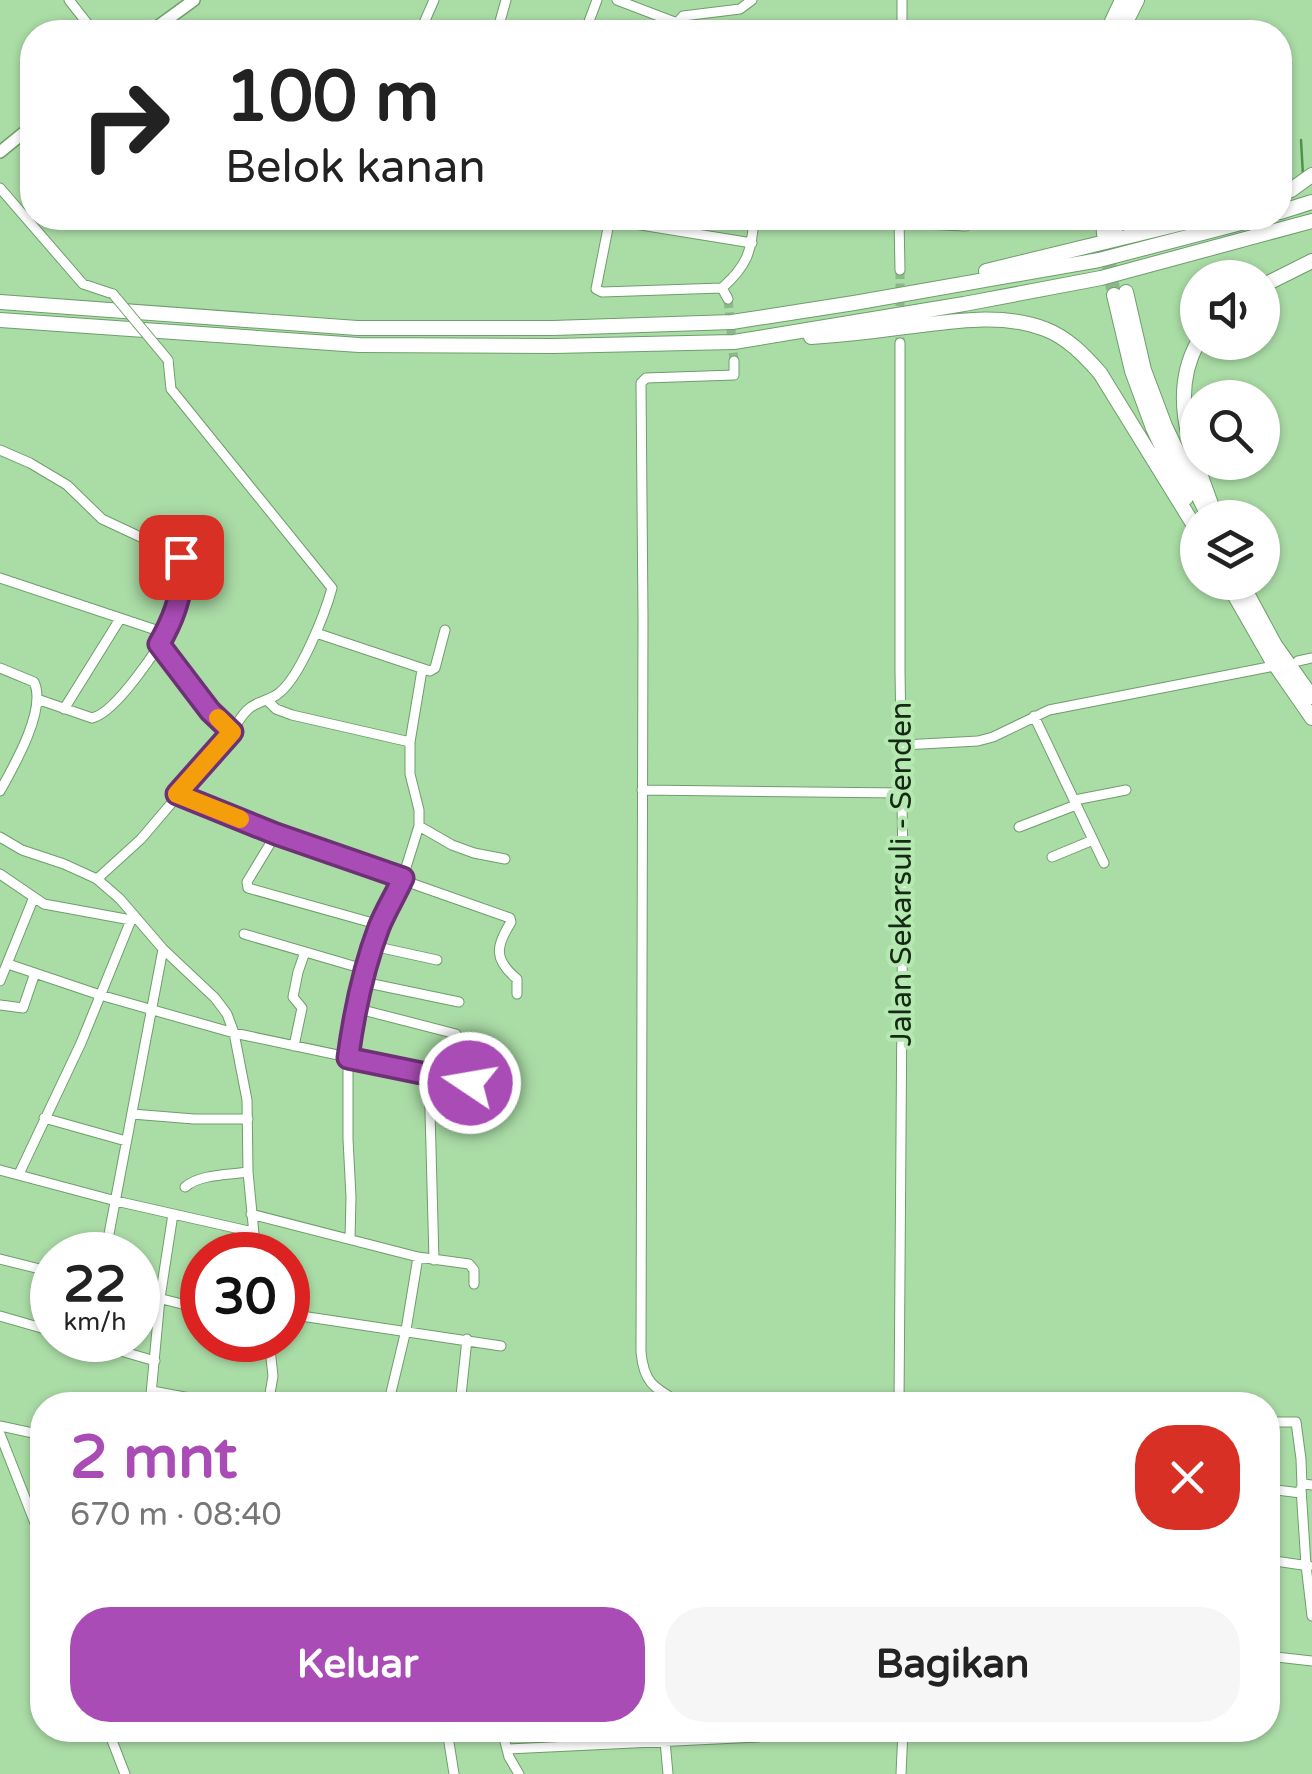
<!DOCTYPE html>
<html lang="id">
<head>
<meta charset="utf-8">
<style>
  :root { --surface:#fff; --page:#f6f6f6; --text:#222; --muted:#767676; --accent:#aa4cb6 }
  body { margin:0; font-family:"Varela Round",sans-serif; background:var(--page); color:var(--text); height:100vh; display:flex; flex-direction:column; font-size:38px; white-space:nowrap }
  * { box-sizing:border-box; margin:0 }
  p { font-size:32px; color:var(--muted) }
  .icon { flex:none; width:55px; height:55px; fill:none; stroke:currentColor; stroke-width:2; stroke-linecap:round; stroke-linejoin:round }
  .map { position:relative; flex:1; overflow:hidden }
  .drawer { position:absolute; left:30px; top:1392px; width:1250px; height:350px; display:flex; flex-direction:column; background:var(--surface); border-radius:40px; box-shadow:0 2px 8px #0004 }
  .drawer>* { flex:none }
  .banner { position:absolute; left:20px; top:20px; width:1272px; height:210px; border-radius:40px; box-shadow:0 2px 8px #0004; background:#fff; color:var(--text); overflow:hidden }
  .buttons { position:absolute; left:1180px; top:260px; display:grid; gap:20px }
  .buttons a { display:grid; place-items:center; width:100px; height:100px; border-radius:50%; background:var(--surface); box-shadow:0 2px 8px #0004; font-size:50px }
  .speed { position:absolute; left:30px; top:1232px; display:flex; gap:20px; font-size:50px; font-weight:700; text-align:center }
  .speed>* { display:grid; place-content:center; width:130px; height:130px; border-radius:50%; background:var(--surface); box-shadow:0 2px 8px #0004; line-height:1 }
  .speed small { font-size:25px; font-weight:400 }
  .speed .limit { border:15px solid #d22; background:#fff; color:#111 }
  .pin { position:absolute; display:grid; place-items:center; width:85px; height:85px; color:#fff; margin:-42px; border-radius:20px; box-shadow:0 5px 15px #0006 }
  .me { position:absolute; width:110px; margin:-55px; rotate:282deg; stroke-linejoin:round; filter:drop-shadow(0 0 8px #0008) }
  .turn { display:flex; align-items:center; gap:35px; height:210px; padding:0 40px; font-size:45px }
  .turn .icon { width:130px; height:130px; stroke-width:2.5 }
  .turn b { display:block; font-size:70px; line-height:85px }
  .round { display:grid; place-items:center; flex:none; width:105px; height:105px; border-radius:40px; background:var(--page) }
  .headline { display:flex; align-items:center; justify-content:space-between; height:170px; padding:0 40px }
  h1 { font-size:60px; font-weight:700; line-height:75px; color:var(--accent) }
  .primary-button { display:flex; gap:20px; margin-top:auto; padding:20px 40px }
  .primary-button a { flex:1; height:115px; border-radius:40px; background:var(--accent); color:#fff; font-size:40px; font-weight:700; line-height:115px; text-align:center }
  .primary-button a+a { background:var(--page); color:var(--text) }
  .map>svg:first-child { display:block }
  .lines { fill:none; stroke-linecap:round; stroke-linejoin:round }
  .stream { stroke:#4d934a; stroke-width:2.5 }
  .minor-tunnel { stroke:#8cb889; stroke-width:9; stroke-dasharray:9 4.5; stroke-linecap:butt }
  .highway-tunnel { stroke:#8cb889; stroke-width:14; stroke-dasharray:14 7; stroke-linecap:butt }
  .minor-casing { stroke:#6e9e6b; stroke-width:11 }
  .major-casing { stroke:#6e9e6b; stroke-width:14 }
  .highway-casing { stroke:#6e9e6b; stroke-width:16 }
  .minor { stroke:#fff; stroke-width:9 }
  .major { stroke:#fff; stroke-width:11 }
  .highway { stroke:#fff; stroke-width:14 }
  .minor-bridge-casing { stroke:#6e9e6b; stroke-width:11; stroke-linecap:butt }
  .minor-bridge { stroke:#fff; stroke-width:9 }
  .route-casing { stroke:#6e3176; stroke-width:25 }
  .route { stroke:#aa4cb6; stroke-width:18 }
  .slow { stroke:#f59e0b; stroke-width:18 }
  .labels { text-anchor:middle; stroke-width:8; stroke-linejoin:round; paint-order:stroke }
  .street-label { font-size:30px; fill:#152914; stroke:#b6e9b2 }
</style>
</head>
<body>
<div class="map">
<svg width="1312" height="1774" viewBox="0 0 1312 1774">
  <rect width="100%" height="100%" fill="#aadca6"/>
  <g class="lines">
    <path class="stream" d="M1301,140l2,36"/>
    <path class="minor-tunnel" d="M900,270v73
      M728,299l6,62"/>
    <path class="highway-tunnel" d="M1104,234l10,61"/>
    <g class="minor-casing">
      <path id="minor" d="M69,0l25,32
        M617,0l60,23
        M902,0v32
        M420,32l14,-32
        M497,32l9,-32
        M585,32l12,-32
        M674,32l3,-9 6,-7 57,-7 12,-9
        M0,188l83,96 30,10
        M598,218l154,25
        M610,218l-14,71 6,3 120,-4
        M899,218l1,52
        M899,223l67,3
        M728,299l-6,-11c25,-22 30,-37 32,-70
        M0,450l30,13 37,22 35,34 62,29 22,14c-1,18 -6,44 -14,61 -12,23 -56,90 -80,95l-55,-19
        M0,578l165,55
        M316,633l114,38 5,-3 10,-38
        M159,645l51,66 22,21
        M1298,661l14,-3
        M0,668l34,14c13,27 -20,84 -34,109
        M267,700l9,9 16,6 118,27
        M64,709l56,-90
        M1034,716l70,147
        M903,745l75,-4 15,-4 56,-27 220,-43
        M642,790l260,3
        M177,794l99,40 127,44
        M1075,800l51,-10
        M419,826l33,19 22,8 31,6
        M1019,827l57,-22
        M276,834l-29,48 1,6 132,37
        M0,837l22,13 42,14 33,15 23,20 43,50 52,49 12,16 7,19 13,67 1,72 8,83
        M1052,857l41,-17
        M0,874l44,30 87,16 5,-2
        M97,879l44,-40 91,-107c5,-8 10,-19 19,-25 8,-6 20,-7 28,-14 21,-16 46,-79 53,-105l-161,-199 -3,-29
        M402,880l108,38 1,4c-15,24 -18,37 6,57v15
        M244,934l123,36
        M373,946l64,14
        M8,964l92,31 134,38 236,50
        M0,981l34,-84
        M363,982l96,20
        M0,1005l23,3 12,-35
        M355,1008l101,26
        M294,1046l8,-38 -9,-11 5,-25 7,-20
        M429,1074l5,186
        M132,1114l62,5h54
        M44,1118l82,23
        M0,1170l116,31 137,31
        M19,1174l62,-131 50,-123
        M185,1187c15,-13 43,-12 63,-15
        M251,1214l167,43 51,7 5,6v14
        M350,1238l1,-41 -3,-58v-82l4,-35 28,-97 22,-45 17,-54v-16l-9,-36v-32l12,-72
        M105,1255l58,-306
        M0,1259l52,13
        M138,1293l64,16
        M288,1314l213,32
        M0,1316l52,15
        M83,1340l72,21
        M152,1391l76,14
        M150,1405l10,-107 13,-84
        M268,1405l5,-29 -4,-36
        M388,1405l18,-75 12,-73
        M460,1405l7,-66
        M684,1405c-27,-16 -40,-19 -43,-53l2,-735 -2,-234 5,-5 88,-3v-14
        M899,1405l4,-538 -3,-197v-327
        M1268,1422h28l5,37 1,27
        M0,1426l42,9
        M0,1434l42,107
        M1312,1485l-8,-1 -3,4 5,77 6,51
        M1268,1489l33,4
        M1268,1560l41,6
        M1268,1656l44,5
        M108,1730l17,44
        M447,1730l7,44
        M502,1730l7,27 10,17
        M664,1730l4,44
        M507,1749l251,-12
        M901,1774l2,-44"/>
    </g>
    <g class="major-casing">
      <path id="major" d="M150,32l44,-32
        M0,152l32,-26"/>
    </g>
    <g class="highway-casing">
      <path id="highway" d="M1107,32l15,-32
        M1121,32l16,-32
        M1280,194l11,-4 21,-15
        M1280,212l32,-10
        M1103,218l1,16
        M1114,218l1,14
        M986,271l218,-53
        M1262,286l50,-25
        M1126,292l18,78 21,56 44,92
        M1114,295l18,76 21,57 33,70
        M0,302l357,26h196l179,-6 122,-19 245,-43 161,-42
        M0,320l359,25 194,1 181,-4 230,-38 137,-26 211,-57
        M811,337c29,-2 57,-5 86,-9 47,-5 102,-17 148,1 23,9 39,26 55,44l98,159
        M1198,342c-30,54 -6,109 13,162
        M1227,582l44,77 41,59
        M1241,582l34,63 37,52"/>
    </g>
    <use href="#minor" class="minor"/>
    <use href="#major" class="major"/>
    <use href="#highway" class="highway"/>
    <g class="minor-bridge-casing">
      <path id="minor-bridge" d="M113,294l55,66"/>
    </g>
    <use href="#minor-bridge" class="minor-bridge"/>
  </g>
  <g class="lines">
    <g class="route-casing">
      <path id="route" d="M181,557l5,5v4c-7,32 -10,49 -27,78l51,67 22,21 -55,62 99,40 127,44c-7,16 -17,32 -24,49 -16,42 -25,86 -31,131l122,25"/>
    </g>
    <use href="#route" class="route"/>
    <path class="slow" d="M218,718l14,14 -55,62 63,25"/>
  </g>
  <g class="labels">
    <g class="street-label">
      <text transform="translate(901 874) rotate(-90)" y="10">Jalan Sekarsuli - Senden</text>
    </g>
  </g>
</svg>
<div class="buttons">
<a><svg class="icon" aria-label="sound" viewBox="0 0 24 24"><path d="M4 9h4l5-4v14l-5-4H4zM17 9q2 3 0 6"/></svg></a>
<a><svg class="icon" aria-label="search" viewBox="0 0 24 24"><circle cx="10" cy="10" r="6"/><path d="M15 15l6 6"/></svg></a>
<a><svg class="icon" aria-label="layers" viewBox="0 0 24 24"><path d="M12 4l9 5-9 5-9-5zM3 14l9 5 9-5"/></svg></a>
</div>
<div class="speed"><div>22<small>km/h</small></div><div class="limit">30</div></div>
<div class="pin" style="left:181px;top:557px;background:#d93025"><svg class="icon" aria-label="arrive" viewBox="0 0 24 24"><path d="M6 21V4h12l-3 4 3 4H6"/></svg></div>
<svg class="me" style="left:470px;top:1083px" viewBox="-20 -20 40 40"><circle r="17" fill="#aa4cb6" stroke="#fff" stroke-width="3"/><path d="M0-11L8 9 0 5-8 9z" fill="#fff"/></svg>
<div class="banner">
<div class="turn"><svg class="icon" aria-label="right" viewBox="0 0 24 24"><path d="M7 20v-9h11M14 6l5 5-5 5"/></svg><div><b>100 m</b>Belok kanan</div></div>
</div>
<section class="drawer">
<div class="headline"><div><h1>2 mnt</h1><p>670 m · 08:40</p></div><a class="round" style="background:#d93025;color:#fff"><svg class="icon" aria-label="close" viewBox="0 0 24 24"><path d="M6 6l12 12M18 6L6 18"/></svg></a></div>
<div class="primary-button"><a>Keluar</a><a>Bagikan</a></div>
</section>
</div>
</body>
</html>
